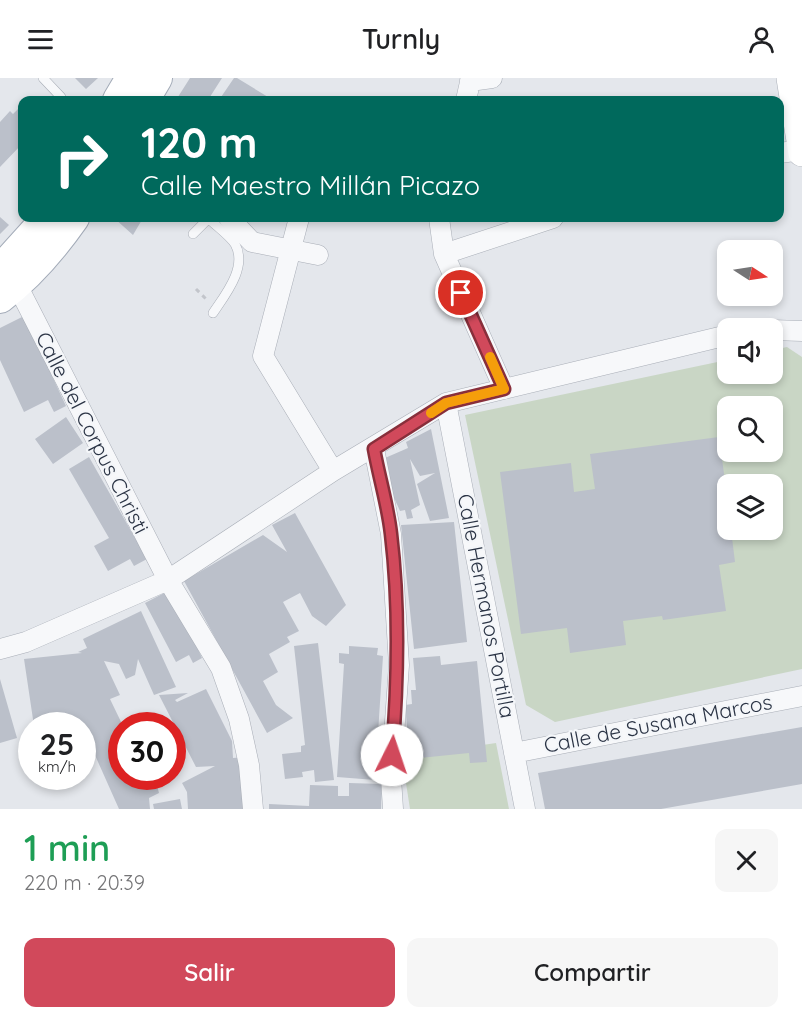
<!DOCTYPE html>
<html lang="es">
<head>
<meta charset="utf-8">
<style>
  :root { --surface:#fff; --page:#f6f6f6; --text:#202124; --muted:#757577; --accent:#d1495b }
  body { margin:0; font-family:Quicksand,sans-serif; background:var(--page); color:var(--text); height:100vh; display:flex; flex-direction:column; font-size:22px; white-space:nowrap }
  * { box-sizing:border-box; margin:0 }
  p { font-size:20px; color:var(--muted) }
  .icon { flex:none; width:33px; height:33px; fill:none; stroke:currentColor; stroke-width:2; stroke-linecap:round; stroke-linejoin:round }
  .map { position:relative; height:731px; overflow:hidden }
  .panel { display:flex; flex-direction:column; background:var(--surface); flex:1 }
  .panel>* { flex:none }
  .top-card { position:absolute; left:18px; top:18px; width:766px; height:126px; border-radius:12px; box-shadow:0 3px 9px #0003; background:#00695c; color:#fff; overflow:hidden }
  .needle { width:39px; rotate:102deg }
  .fabs { position:absolute; left:717px; top:162px; display:grid; gap:12px }
  .fabs a { display:grid; place-items:center; width:66px; height:66px; border-radius:12px; background:var(--surface); box-shadow:0 3px 9px #0003; font-size:30px }
  .speed { position:absolute; left:18px; top:634px; display:flex; gap:12px; font-size:30px; font-weight:700; text-align:center }
  .speed>* { display:grid; place-content:center; width:78px; height:78px; border-radius:50%; background:var(--surface); box-shadow:0 3px 9px #0003; line-height:1 }
  .speed small { font-size:15px; font-weight:400 }
  .speed .limit { border:9px solid #d22; background:#fff; color:#111 }
  .pin { position:absolute; display:grid; place-items:center; width:51px; height:51px; color:#fff; margin:-26px; border:3px solid #fff; border-radius:50%; box-shadow:0 2px 6px #0007 }
  .me { position:absolute; width:66px; margin:-33px; rotate:4deg; stroke-linejoin:round; filter:drop-shadow(0 0 4px #0008) }
  .turn { display:flex; align-items:center; gap:21px; height:126px; padding:0 24px; font-size:27px }
  .turn .icon { width:78px; height:78px; stroke-width:2.5 }
  .turn b { display:block; font-size:42px; line-height:51px }
  .round { display:grid; place-items:center; flex:none; width:63px; height:63px; border-radius:12px; background:var(--page) }
  .summary { display:flex; align-items:center; justify-content:space-between; height:102px; padding:0 24px }
  h1 { font-size:36px; font-weight:600; line-height:45px; color:#1e9e55 }
  .cta { display:flex; gap:12px; margin-top:auto; padding:12px 24px }
  .cta a { flex:1; height:69px; border-radius:12px; background:var(--accent); color:#fff; font-size:24px; font-weight:600; line-height:69px; text-align:center }
  .cta a+a { background:var(--page); color:var(--text) }
  header { display:flex; justify-content:space-between; align-items:center; height:78px; padding:0 24px; background:var(--surface); font-size:27px; font-weight:600 }
  .map>svg:first-child { display:block }
  .green { fill:#c9d6c5; fill-rule:evenodd }
  .building { fill:#bbc0ca }
  .lines { fill:none; stroke-linecap:round; stroke-linejoin:round }
  .service-casing { stroke:#a9aeb7; stroke-width:10 }
  .minor-casing { stroke:#a9aeb7; stroke-width:21 }
  .secondary-casing { stroke:#a9aeb7; stroke-width:28 }
  .primary-casing { stroke:#a3abb8; stroke-width:32 }
  .path { stroke:#c2c5cb; stroke-width:3; stroke-dasharray:4.5 4.5; stroke-linecap:butt }
  .service { stroke:#f7f8fa; stroke-width:9 }
  .minor { stroke:#f7f8fa; stroke-width:20 }
  .secondary { stroke:#fff; stroke-width:27 }
  .primary { stroke:#fff; stroke-width:30 }
  .route-casing { stroke:#882f3b; stroke-width:15 }
  .route { stroke:#d1495b; stroke-width:10 }
  .slow { stroke:#f59e0b; stroke-width:10 }
  .labels { text-anchor:middle; stroke-width:4.5; stroke-linejoin:round; paint-order:stroke }
  .street-label { font-size:21px; fill:#2b3445; stroke:#f4f6f9 }
</style>
</head>
<body>
<header><svg class="icon" aria-label="menu" viewBox="0 0 24 24"><path d="M4 6h16M4 12h16M4 18h16"/></svg>Turnly<svg class="icon" aria-label="person" viewBox="0 0 24 24"><circle cx="12" cy="8" r="4"/><path d="M4 21q1-7 8-7t8 7"/></svg></header>
<div class="map">
<svg width="802" height="731" viewBox="0 0 802 731">
  <rect width="100%" height="100%" fill="#e4e7ec"/>
  <path class="green" d="M787,269l15,10v312l-247,53 -29,-17 -61,-290 262,-55 1,14h44l1,-24zM728,328h44v46h-44zM728,406h44v46h-44z
    M496,665l13,66h-99l-8,-52z"/>
  <path class="building" d="M75,0h23l-12,11z
    M190,0h32l-14,22h-32z
    M234,0h3l36,22h-54z
    M22,27v39l-22,23v-45l10,-11 3,3z
    M0,139l9,8 -9,9z
    M114,140h29l-10,17z
    M24,238l42,90 -12,6 -6,-12 -24,12 -24,-52v-32z
    M66,339l17,26 -30,21 -18,-25z
    M431,351l18,89 -19,3 -13,-37 18,-11 -15,3 -10,-17 10,46 -9,5 2,8 -6,1 -2,-9 -5,1 -9,-20 -6,-33 23,-10 -2,-6z
    M719,359l9,66v27h3l4,32 -16,3 7,46 -63,9 -1,-4 -39,5 3,24 -56,8 -3,-25 -46,6 -21,-162 71,-9 3,29 21,-3 -5,-35z
    M89,379l58,102 -13,7 -4,-7 -22,12 -14,-25 15,-8 -40,-69z
    M295,435l51,92 -20,21 -14,-10 -12,-23 -17,9 16,29 -12,6 3,5 -21,12 9,18 -15,9 13,24 17,13 -26,15 -83,-152 79,-46 24,17 -15,-27z
    M454,444l13,120 -53,7 -13,-124z
    M170,512l32,68 -9,5 -4,-8 -13,7 -31,-59z
    M141,533l35,76 -22,8 -16,-36 -3,16 -9,4 -7,-15 -15,-3 16,34 -10,4 13,27 -1,51h5l1,3 27,-2 4,15 -10,5 1,11h-31l-37,-83h-48l-10,-67 58,-6 -4,-1 9,-4 -4,-9z
    M318,565l16,137 -19,2 -1,-12 -12,2 1,5 -18,2 -3,-25 19,-2v-6l4,-1 -11,-99z
    M349,568l29,2 -1,7 6,1 -8,124 -38,-3 7,-113 -5,-1v-10l10,1z
    M440,578l1,9 36,-4 10,101 -17,1 -1,-10 -59,6 -5,-54 7,-1 -1,-14h5l-3,-32z
    M0,601l17,59 -17,5z
    M206,611l26,52 1,17 12,-1 2,52h-59l-1,-17 -5,-9 33,-17 -19,1 -37,-72 29,-2 -13,7 2,2z
    M802,649v57l-141,25h-116l-7,-36z
    M349,705l33,1 -1,25h-112v-5l40,2 1,-21 28,1v10h11z
    M180,721l2,10h-28l-1,-5z"/>
  <g class="lines">
    <g class="service-casing">
      <path id="service" d="M43,0l18,19
        M208,140c8,8 21,17 27,26 13,23 -10,51 -22,69
        M193,156l16,-16"/>
    </g>
    <g class="minor-casing">
      <path id="minor" d="M470,3l22,-3
        M466,22l5,-22
        M780,75l21,-3
        M229,140l23,24 66,13
        M299,140l-36,138 70,115
        M439,140l5,36 60,135
        M444,176l109,-36
        M17,207l151,295 53,88 18,51 10,46 4,44
        M772,252l30,1
        M446,325l79,406
        M374,371l17,85 8,131 -8,113 2,31
        M0,571l26,-7 142,-62 165,-109 113,-68 282,-68
        M514,675l288,-57"/>
    </g>
    <g class="secondary-casing">
      <path id="secondary" d="M790,0l12,75"/>
    </g>
    <g class="primary-casing">
      <path id="primary" d="M118,22l13,-22
        M144,22l13,-22
        M0,192l47,-52
        M0,220c29,-22 53,-50 74,-80"/>
    </g>
    <path class="path" d="M196,211l12,12"/>
    <use href="#service" class="service"/>
    <use href="#minor" class="minor"/>
    <use href="#secondary" class="secondary"/>
    <use href="#primary" class="primary"/>
  </g>
  <g class="lines">
    <g class="route-casing">
      <path id="route" d="M392,677c6,-73 8,-147 -1,-221 -3,-28 -12,-57 -17,-85l72,-46 58,-14 -43,-96"/>
    </g>
    <use href="#route" class="route"/>
    <path class="slow" d="M431,335l15,-10 58,-14 -14,-32"/>
  </g>
  <g class="labels">
    <g class="street-label">
      <text transform="translate(92 355) rotate(63)" y="7">Calle del Corpus Christi</text>
      <text transform="translate(486 528) rotate(79)" y="7">Calle Hermanos Portilla</text>
      <text transform="translate(658 646) rotate(-11)" y="7">Calle de Susana Marcos</text>
    </g>
  </g>
</svg>
<div class="fabs">
<a><svg class="needle" viewBox="-14 -14 28 28"><path d="M0-13l5 13h-10z" fill="#e53935"/><path d="M0 13l5-13h-10z" fill="#757577"/></svg></a>
<a><svg class="icon" aria-label="sound" viewBox="0 0 24 24"><path d="M4 9h4l5-4v14l-5-4H4zM17 9q2 3 0 6"/></svg></a>
<a><svg class="icon" aria-label="search" viewBox="0 0 24 24"><circle cx="10" cy="10" r="6"/><path d="M15 15l6 6"/></svg></a>
<a><svg class="icon" aria-label="layers" viewBox="0 0 24 24"><path d="M12 4l9 5-9 5-9-5zM3 14l9 5 9-5"/></svg></a>
</div>
<div class="speed"><div>25<small>km/h</small></div><div class="limit">30</div></div>
<div class="pin" style="left:461px;top:215px;background:#d93025"><svg class="icon" aria-label="arrive" viewBox="0 0 24 24"><path d="M6 21V4h12l-3 4 3 4H6"/></svg></div>
<svg class="me" style="left:392px;top:677px" viewBox="-20 -20 40 40"><circle r="19" fill="#fff"/><path d="M0-13L10 11 0 6-10 11z" fill="#d1495b"/></svg>
<div class="top-card">
<div class="turn"><svg class="icon" aria-label="right" viewBox="0 0 24 24"><path d="M7 20v-9h11M14 6l5 5-5 5"/></svg><div><b>120 m</b>Calle Maestro Millán Picazo</div></div>
</div>
</div>
<section class="panel">
<div class="summary"><div><h1>1 min</h1><p>220 m · 20:39</p></div><a class="round"><svg class="icon" aria-label="close" viewBox="0 0 24 24"><path d="M6 6l12 12M18 6L6 18"/></svg></a></div>
<div class="cta"><a>Salir</a><a>Compartir</a></div>
</section>
</body>
</html>
